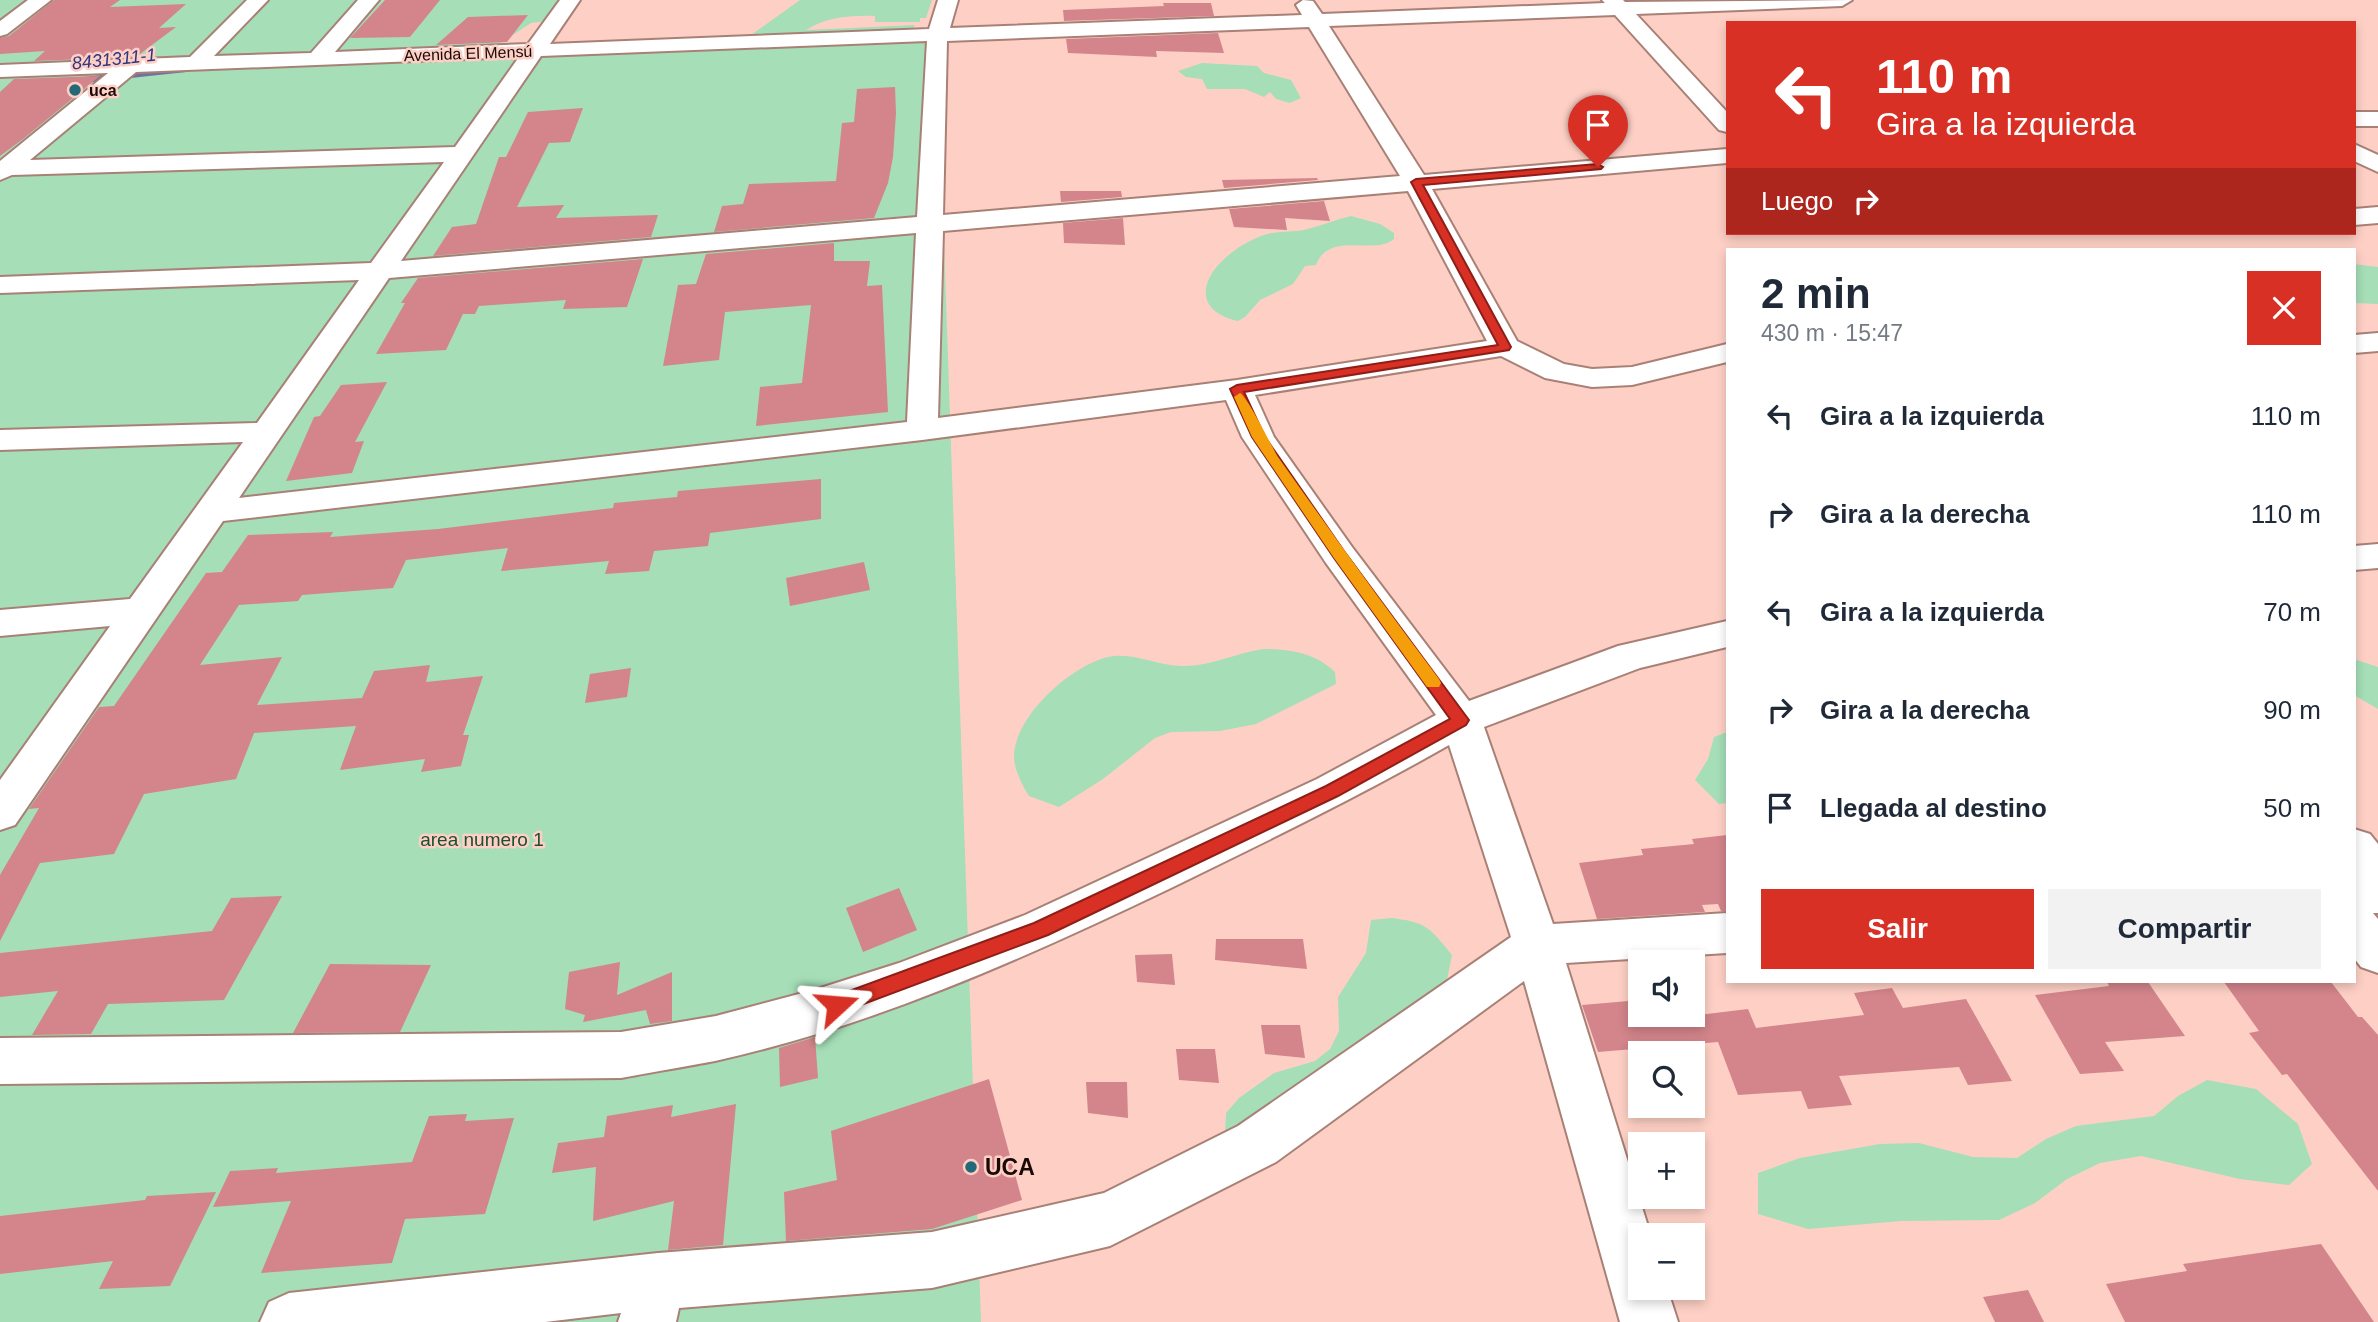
<!DOCTYPE html>
<html lang="es">
<head>
<meta charset="utf-8">
<style>
  :root { --surface:#fff; --page:#f2f2f3; --text:#1f2937; --muted:#747a83; --accent:#d93025 }
  body { margin:0; font-family:Helvetica,sans-serif; background:var(--page); color:var(--text); height:100vh; display:flex; flex-direction:column; font-size:26px; white-space:nowrap }
  * { box-sizing:border-box; margin:0 }
  p { font-size:23px; color:var(--muted) }
  .icon { flex:none; width:38px; height:38px; fill:none; stroke:currentColor; stroke-width:2; stroke-linecap:round; stroke-linejoin:round }
  .map { position:relative; flex:1; overflow:hidden }
  .sheet { position:absolute; left:1726px; top:248px; width:630px; height:735px; display:flex; flex-direction:column; background:var(--surface); border-radius:0px; box-shadow:0 4px 10px #0003 }
  .sheet>* { flex:none }
  .hud { position:absolute; left:1726px; top:21px; width:630px; height:214px; border-radius:0px; box-shadow:0 4px 10px #0003; background:#d93025; color:#fff; overflow:hidden }
  .tools { position:absolute; left:1628px; top:950px; display:grid; gap:14px }
  .tools a { display:grid; place-items:center; width:77px; height:77px; border-radius:0px; background:var(--surface); box-shadow:0 4px 10px #0003; font-size:35px }
  .pin { position:absolute; display:grid; place-items:center; width:60px; height:60px; color:#fff; margin:-72px -30px; border-radius:50% 50% 50% 0; rotate:-45deg; box-shadow:0 0 7px #0007 }
  .pin .icon { rotate:45deg }
  .me { position:absolute; width:77px; margin:-38px; rotate:71deg; stroke-linejoin:round; filter:drop-shadow(0 0 5px #0008) }
  .turn { display:flex; align-items:center; gap:24px; height:147px; padding:0 35px; font-size:32px }
  .turn .icon { width:91px; height:91px; stroke-width:2.5 }
  .turn b { display:block; font-size:49px; line-height:60px }
  .then { display:flex; align-items:center; height:66px; padding:0 35px; background:#0003; gap:14px; font-size:26px }
  .round { display:grid; place-items:center; flex:none; width:74px; height:74px; border-radius:0px; background:var(--page) }
  .headline { display:flex; align-items:center; justify-content:space-between; height:119px; padding:0 35px }
  h1 { font-size:42px; font-weight:700; line-height:52px }
  .action { display:flex; gap:14px; margin-top:auto; padding:14px 35px }
  .action a { flex:1; height:80px; border-radius:0px; background:var(--accent); color:#fff; font-size:28px; font-weight:700; line-height:80px; text-align:center }
  .action a+a { background:var(--page); color:var(--text) }
  ul { padding:0; list-style:none }
  li { display:flex; align-items:center; gap:21px; height:98px; padding:0 35px }
  li div { flex:1 }
  li b { display:block; font-size:26px }
  li em { font-style:normal }
  .map>svg:first-child { display:block }
  .green { fill:#a5deb7 }
  .lines { fill:none; stroke-linecap:round; stroke-linejoin:round }
  .stream { stroke:#6e73a0; stroke-width:6 }
  .building { fill:#d3858b }
  .minor-casing { stroke:#a98076; stroke-width:4 }
  .minor { fill:#fff; fill-rule:evenodd }
  .route { fill:#d93025; stroke:#8d1f18; stroke-width:2 }
  .slow { fill:#f59e0b }
  .poi-dot { fill:#236978; stroke:#fed0c5; stroke-width:2.5 }
  .labels { text-anchor:middle; stroke-width:5; stroke-linejoin:round; paint-order:stroke }
  .far-street-label { font-size:16px; fill:#190a07; stroke:#fed0c5 }
  .far-poi-label { font-size:16px; font-weight:bold; fill:#190a07; stroke:#fed0c5; text-anchor:start }
  .far-water-label { font-size:18px; font-style:italic; fill:#2e3581; stroke:#fed0c5 }
  .park-label { font-size:19px; fill:#1b4f31; stroke:#fed0c5 }
  .near-poi-label { font-size:23px; font-weight:bold; fill:#190a07; stroke:#fed0c5; text-anchor:start }
</style>
</head>
<body>
<div class="map">
<svg width="2378" height="1322" viewBox="0 0 2378 1322">
  <rect width="100%" height="100%" fill="#fed0c5"/>
  <path class="green" d="M0,0h567l-19,12 3,2 -5,7 -15,2 -42,28 251,-8 60,-43h132l-6,18h-6v4h-45v-6c-24,-1 -49,1 -69,14l109,-5 -4,7 26,5 44,1285h-981z
    M1202,63l55,3 7,7 27,7 10,18 -11,5 -14,-4 -6,-7 -6,5 -19,-8h-38l-5,-10 -16,-2 -8,-6z
    M1351,216l29,8 14,9v6c-19,17 -65,-9 -78,26l-11,1 -12,18 -33,16 -15,17 -7,4c-13,-3 -30,-10 -32,-25 -4,-29 42,-59 66,-63 11,-2 22,-1 32,-3 16,-4 31,-10 47,-14z
    M2354,264l24,3v37l-24,-1z
    M1263,649c27,0 52,4 72,23l1,12 -80,40 -36,7 -49,1 -16,6 -52,41 -44,28 -30,-11c-7,-11 -15,-27 -15,-40 1,-40 54,-87 90,-98 28,-8 53,9 80,8 27,0 52,-13 79,-17z
    M2354,659l24,8v42l-24,-14z
    M1727,732v71l-8,1 -24,-24 13,-21 6,-22z
    M1391,918c36,4 39,10 61,37l-7,35 -220,145 1,-22 13,-15 35,-25 41,-12 15,-12 9,-18 -1,-34 28,-44 5,-33z
    M2207,1080l49,9 42,35 14,40 -23,21 -49,-6 -99,-23 -41,7 -33,16 -32,24 -36,17 -98,1 -93,8 -50,-15v-41l42,-15 80,-14 39,-1 54,14 44,1 29,-19 30,-13 78,-10 24,-20z"/>
  <g class="lines">
    <path class="stream" d="M84,80l102,-11"/>
  </g>
  <path class="building" d="M54,0h66l-10,7 76,-3 -27,24 17,-1 -40,30 -102,4 11,-10 -45,3v-16l9,-2z
    M385,0h55l-30,37 -60,1z
    M1163,3h48l3,13 -150,5 -1,-11 101,-4z
    M528,15l-21,27 -71,3 32,-28z
    M1218,33l6,20 -68,-2 1,6 -89,-4 -2,-14z
    M100,76l-77,63 -23,17v-64l14,-13z
    M895,87l1,26 -3,44 -5,26 -14,35 -160,14 8,-26 21,-2 6,-20 87,-3 6,-58 12,-1 3,-33z
    M583,108l-13,34 -21,1 -32,64 47,-2 -8,13 102,-3 -7,22 -218,19 19,-29 24,-3 23,-67h7l22,-45z
    M1317,178l1,2 -94,8 -2,-8z
    M1060,191h61l1,6 -61,5z
    M1324,201l6,20 -45,-3 2,12 -53,-3 -5,-18z
    M1123,218l2,27 -61,-2 -1,-20z
    M834,243v18h36l-3,25 15,-1 6,127 -132,14 4,-39 42,-4 9,-78 -86,7 -6,48 -56,6 15,-81 18,-1 10,-30z
    M643,259l-16,48 -64,2 3,-9 -87,6 -4,8h-12l-17,36 -70,4 29,-51h-4l17,-25z
    M387,382l-32,60 9,-1 -12,32 -66,8 28,-64 6,-1 21,-31z
    M821,479v40l-111,14 -2,13 -54,5 -5,20 -44,3 4,-13 -108,10 7,-23 -102,12 -13,28 -91,7 -4,6 -59,4 -39,60 82,-8 -25,48 105,-7 12,-27 56,-6 -4,17 57,-6 -20,59h6l-8,31 -40,6 4,-13 -85,11 16,-44 -102,7 -18,46 -92,15 -30,60 -74,9 -40,78v-66l39,-67 -10,1 70,-102 15,-1 92,-133 16,-1 26,-37 85,-3 -3,5 108,-8 175,-21 1,-5 63,-6 1,-6z
    M864,562l6,28 -80,16 -4,-28z
    M631,668l-4,29 -42,6 5,-29z
    M1727,835v76h-6l-3,-7 -16,1 3,7 -108,7 -18,-56 64,-8 -2,-6 53,-5 -2,-5z
    M899,888l18,42 -54,22 -17,-44z
    M282,896l-58,104 -116,4 -17,30 -59,1 26,-44 -58,6v-44l212,-22 19,-33z
    M1216,939h87l4,30 -92,-9z
    M1172,954l3,31 -38,-3 -2,-27z
    M620,962l-3,33 55,-23v49l-22,3 -4,-14 -63,12 2,-7 -20,-6 4,-37z
    M330,964l101,1 -31,67 -107,1z
    M2107,982h41l37,54 -80,6 19,29 -44,3 -45,-79 74,-9z
    M2224,982h107l27,35h4l16,18v156l-91,-117 -5,1 -33,-42 10,-2z
    M1892,988l11,20 63,-9 46,82 -44,4 -9,-18 -120,9 13,29 -44,4 -7,-18 -63,4 -20,-53 -120,10 -16,-47 58,-5v15h15l2,5 91,-11 8,19 108,-13 -10,-22z
    M1261,1025h39l5,33 -40,-4z
    M815,1037l3,41 -38,9 -1,-39z
    M1176,1049h39l4,34 -40,-3z
    M989,1079l33,121 -90,29 -146,12 -2,-49 53,-12 -6,-49z
    M1086,1082h41l1,36 -40,-5z
    M736,1104l-13,141 -55,5 6,-49 -81,20 3,-54 -44,6 6,-30 46,-6 3,-21 66,-11 -2,12z
    M467,1114l-2,7 49,-3 -29,96 -80,5 -13,44 -131,10 30,-72 -78,6 17,-36 48,-3 -2,5 136,-11 17,-46z
    M216,1192l-46,94 -71,3 14,-28 -113,13v-58l145,-16 2,-4z
    M2321,1244l53,78h-249l-19,-38 81,-13 -4,-7z
    M2028,1290l16,32h-49l-12,-25z"/>
  <g class="lines">
    <g class="minor-casing">
      <path id="minor" d="M28,0h23l-44,34 -7,2v-15z
        M247,0h21l-54,56 97,-3 47,-53h21l-44,52 193,-8 32,-44h20l-30,44 379,-15 9,-29h20l-8,28 352,-13 -6,-10 7,-5 10,1 9,13 283,-11 -3,-3h21l2,2 227,-2 -10,6 -206,8 91,98v20l-8,-2 -104,-115 -286,11 95,149 303,-26v14l-295,26 85,152 47,23 28,5 40,-2 95,-23v18l-95,23 -40,2 -47,-9 -44,-22 -246,39 19,42 78,110 117,154 149,-55 109,-25v26l-87,21 -156,59 69,197 174,-11v40l-161,10 85,273h-11v52h27l11,34h-58l-96,-341 -248,181 -166,84 -178,42 -253,20 -3,14h-58l3,-9 -76,9h-285l9,-20 20,-9 369,-40 274,-21 172,-39 134,-67 273,-189 -62,-192c-91,52 -184,97 -278,143 -146,70 -298,138 -456,173 -31,6 -63,11 -94,17l-621,6v-46l621,-6 95,-16 98,-26 85,-27 126,-48 292,-136 119,-64 -110,-152 -84,-126 -16,-37 -304,40 -699,81 -208,304 -15,5v-50l110,-154 -110,10v-26l130,-11 113,-157 -243,8v-20l257,-7 102,-143 -359,13v-16l371,-14 73,-101 -432,13 -12,5v-19l108,-88 -108,4v-12l190,-8zM1309,27l91,149 -457,39 4,-174zM927,41l-10,176 -516,44 140,-205zM519,57l-64,90 -425,13 106,-88zM1408,191l79,150 -250,39 -299,38 5,-187zM916,233l-9,189 -668,76 150,-220z
        M2354,112h24v14h-24z
        M2354,144l24,11v17l-24,-11z
        M2378,207v16l-24,2v-16z
        M2378,333v18l-24,2v-18z
        M2378,544v24l-24,2v-24z
        M2354,829l16,5 8,10v69h-5l5,6v54l-17,-6 -7,-9z"/>
    </g>
    <use href="#minor" class="minor"/>
  </g>
  <path class="route" d="M1598,164l5,3 -2,2 -178,16 88,162 -2,3 -265,42 21,45 79,114 122,165 3,4 -3,5 -128,71 -290,139 -211,79 -7,-3 -3,-6 3,-7 204,-75 292,-137 124,-67 -116,-161 -82,-121 -22,-48 7,-4 261,-40 -87,-163 5,-3z"/>
  <path class="slow" d="M1240,393c7,3 31,52 38,64 53,75 106,149 161,222l2,4 -2,4h-12l-93,-129 -82,-121 -18,-40z"/>
  <g class="poi-dot">
    <circle cx="75" cy="90" r="7"/>
    <circle cx="971" cy="1167" r="7"/>
  </g>
  <g class="labels">
    <g class="far-street-label">
      <text transform="translate(468 53) rotate(-2)" y="6">Avenida El Mensú</text>
    </g>
    <g class="far-poi-label">
      <text x="89" y="96">uca</text>
    </g>
    <g class="far-water-label">
      <text transform="translate(114 59) rotate(-6)" y="6">8431311-1</text>
    </g>
    <g class="park-label">
      <text x="482" y="846">area numero 1</text>
    </g>
    <g class="near-poi-label">
      <text x="985" y="1175">UCA</text>
    </g>
  </g>
</svg>
<div class="tools">
<a><svg class="icon" aria-label="sound" viewBox="0 0 24 24"><path d="M4 9h4l5-4v14l-5-4H4zM17 9q2 3 0 6"/></svg></a>
<a><svg class="icon" aria-label="search" viewBox="0 0 24 24"><circle cx="10" cy="10" r="6"/><path d="M15 15l6 6"/></svg></a>
<a>+</a>
<a>−</a>
</div>
<div class="pin" style="left:1598px;top:167px;background:#d93025"><svg class="icon" aria-label="arrive" viewBox="0 0 24 24"><path d="M6 21V4h12l-3 4 3 4H6"/></svg></div>
<svg class="me" style="left:837px;top:1005px" viewBox="-20 -20 40 40"><path d="M0-17L14 15 0 8-14 15z" fill="#d93025" stroke="#fff" stroke-width="4"/></svg>
<div class="hud">
<div class="turn"><svg class="icon" aria-label="left" viewBox="0 0 24 24"><path d="M17 20v-9H6M10 6l-5 5 5 5"/></svg><div><b>110 m</b>Gira a la izquierda</div></div>
<div class="then">Luego<svg class="icon" aria-label="right" viewBox="0 0 24 24"><path d="M7 20v-9h11M14 6l5 5-5 5"/></svg></div>
</div>
<section class="sheet">
<div class="headline"><div><h1>2 min</h1><p>430 m · 15:47</p></div><a class="round" style="background:#d93025;color:#fff"><svg class="icon" aria-label="close" viewBox="0 0 24 24"><path d="M6 6l12 12M18 6L6 18"/></svg></a></div>
<ul>
<li><svg class="icon" aria-label="left" viewBox="0 0 24 24"><path d="M17 20v-9H6M10 6l-5 5 5 5"/></svg><div><b>Gira a la izquierda</b></div><em>110 m</em></li>
<li><svg class="icon" aria-label="right" viewBox="0 0 24 24"><path d="M7 20v-9h11M14 6l5 5-5 5"/></svg><div><b>Gira a la derecha</b></div><em>110 m</em></li>
<li><svg class="icon" aria-label="left" viewBox="0 0 24 24"><path d="M17 20v-9H6M10 6l-5 5 5 5"/></svg><div><b>Gira a la izquierda</b></div><em>70 m</em></li>
<li><svg class="icon" aria-label="right" viewBox="0 0 24 24"><path d="M7 20v-9h11M14 6l5 5-5 5"/></svg><div><b>Gira a la derecha</b></div><em>90 m</em></li>
<li><svg class="icon" aria-label="arrive" viewBox="0 0 24 24"><path d="M6 21V4h12l-3 4 3 4H6"/></svg><div><b>Llegada al destino</b></div><em>50 m</em></li>
</ul>
<div class="action"><a>Salir</a><a>Compartir</a></div>
</section>
</div>
</body>
</html>
